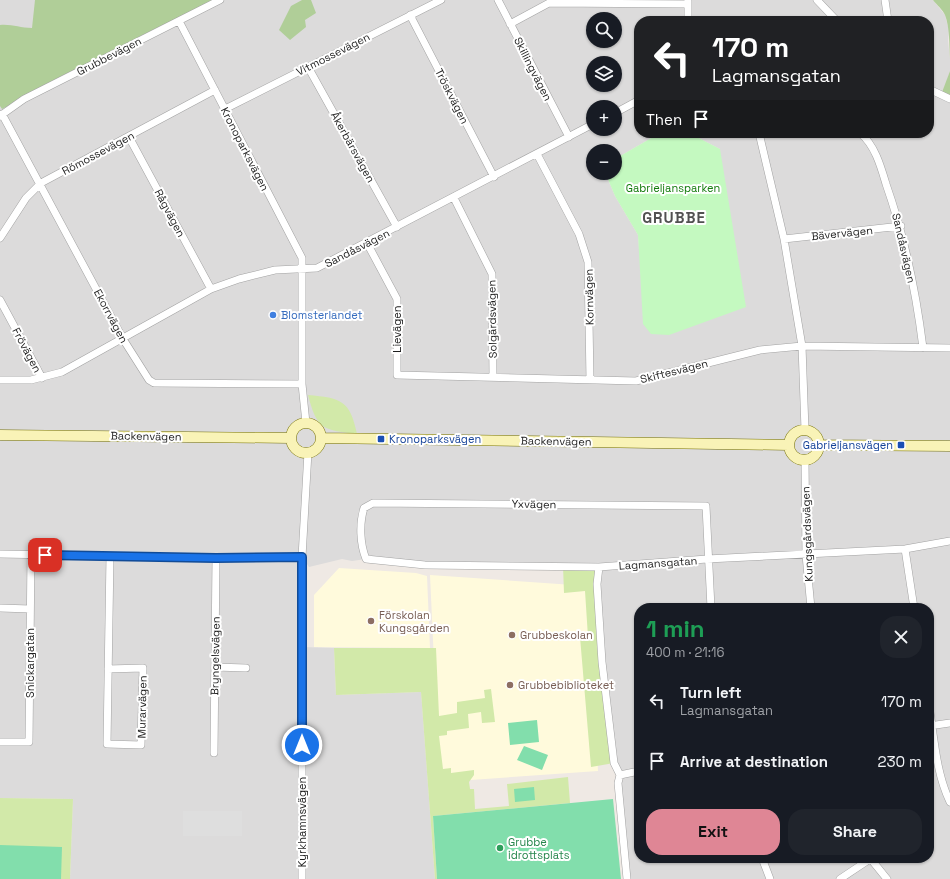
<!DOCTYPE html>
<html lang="en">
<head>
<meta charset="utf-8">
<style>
  :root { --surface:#171b24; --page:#20242c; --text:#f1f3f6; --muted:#9ea1a6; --accent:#df8695 }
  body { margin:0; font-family:"Space Grotesk",sans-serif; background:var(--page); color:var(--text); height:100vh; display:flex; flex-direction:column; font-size:15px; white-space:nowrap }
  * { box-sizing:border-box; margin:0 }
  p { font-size:13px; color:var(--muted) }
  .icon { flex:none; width:22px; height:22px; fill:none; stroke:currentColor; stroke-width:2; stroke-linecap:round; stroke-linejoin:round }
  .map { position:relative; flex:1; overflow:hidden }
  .drawer { position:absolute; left:634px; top:603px; width:300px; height:260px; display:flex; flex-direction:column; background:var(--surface); border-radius:16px; box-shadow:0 1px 3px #0004 }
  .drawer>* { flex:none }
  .hud { position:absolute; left:634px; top:16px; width:300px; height:122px; border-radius:16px; box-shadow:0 1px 3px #0004; background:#202124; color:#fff; overflow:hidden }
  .controls { position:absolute; left:586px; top:12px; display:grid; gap:8px }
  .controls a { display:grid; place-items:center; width:36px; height:36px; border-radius:50%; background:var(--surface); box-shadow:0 1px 3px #0004; font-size:20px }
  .pin { position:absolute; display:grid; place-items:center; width:34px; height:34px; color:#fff; margin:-17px; border-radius:8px; box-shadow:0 2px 6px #0006 }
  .me { position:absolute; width:44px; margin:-22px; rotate:0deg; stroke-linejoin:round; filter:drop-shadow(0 0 3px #0008) }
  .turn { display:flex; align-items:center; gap:14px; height:84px; padding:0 12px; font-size:18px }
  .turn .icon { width:52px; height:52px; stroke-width:2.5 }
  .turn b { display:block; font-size:28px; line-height:34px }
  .then { display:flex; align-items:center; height:38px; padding:0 12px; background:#0003; gap:8px; font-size:15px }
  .round { display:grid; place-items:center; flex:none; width:42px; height:42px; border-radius:16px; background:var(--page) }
  .headline { display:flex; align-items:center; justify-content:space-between; height:68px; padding:0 12px }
  h1 { font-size:24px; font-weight:700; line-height:30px; color:#1e9e55 }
  .button { display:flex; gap:8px; margin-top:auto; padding:8px 12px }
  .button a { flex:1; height:46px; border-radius:16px; background:var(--accent); color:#111; font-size:16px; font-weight:700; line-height:46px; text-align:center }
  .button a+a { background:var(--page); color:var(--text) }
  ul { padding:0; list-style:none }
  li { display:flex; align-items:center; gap:12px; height:60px; padding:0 12px }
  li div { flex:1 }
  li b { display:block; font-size:15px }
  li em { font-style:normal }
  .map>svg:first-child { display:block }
  .residential { fill:#dcdbdb; fill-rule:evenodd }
  .education { fill:#fffadc }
  .grass { fill:#d2e9a9 }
  .forest { fill:#b0ce98 }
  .park { fill:#c4f9c0 }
  .pitch { fill:#82deac }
  .parking { fill:#dedede }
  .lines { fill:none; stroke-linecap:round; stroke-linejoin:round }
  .street-casing { stroke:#a2a2a2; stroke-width:8 }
  .secondary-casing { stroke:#747005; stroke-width:11 }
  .street { stroke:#fff; stroke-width:7 }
  .secondary { stroke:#f9f3b7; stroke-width:10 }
  .route-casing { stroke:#114b97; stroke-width:10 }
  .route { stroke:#1a73e8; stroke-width:7 }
  .shop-dot { fill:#3f7fe0; stroke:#fff; stroke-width:1.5 }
  .transit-dot { fill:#1a4fb4; stroke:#fff; stroke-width:1.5 }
  .education-dot { fill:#8d6e63; stroke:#fff; stroke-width:1.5 }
  .leisure-dot { fill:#2e9e5b; stroke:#fff; stroke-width:1.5 }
  .labels { text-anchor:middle; stroke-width:4; stroke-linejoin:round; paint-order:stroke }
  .street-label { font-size:11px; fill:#1e1e1e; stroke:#fff }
  .park-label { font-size:11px; fill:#137b0c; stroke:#fff }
  .shop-label { font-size:11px; fill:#366cbe; stroke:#fff; text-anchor:start }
  .transit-label { font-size:11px; fill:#164399; stroke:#fff; text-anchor:start }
  .education-label { font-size:11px; fill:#785e54; stroke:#fff; text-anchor:start }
  .leisure-label { font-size:11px; fill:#27864d; stroke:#fff; text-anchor:start }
  .district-label { font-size:15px; font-weight:bold; letter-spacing:1px; fill:#515151; stroke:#fff }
</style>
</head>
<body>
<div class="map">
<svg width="950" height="879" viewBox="0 0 950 879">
  <rect width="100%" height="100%" fill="#efe9e4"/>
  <path class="residential" d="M0,0h933l12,15 4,15 -1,11 2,18v12l-3,9 3,19v780h-323l-10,-109 -15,-108 -3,-94 -174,-3 -59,-6 -14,2 -10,-2 -33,8 -6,-9 -1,89 32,1 2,47 85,-3 14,187h-365l3,-80 -73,-1zM593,19h22v22h-22zM639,21h290v112h-240l31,16 -81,100 -1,-14 -23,-39 -8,-19v-4h-14v-22h22v8l45,-26h-21zM593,63h22v22h-22zM593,107h22v22h-22zM639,608h290v250h-290z"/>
  <path class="education" d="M339,568l77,5 11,3 3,72 -116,-1v-52z
    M430,575l158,11 10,185 -156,11 -7,-98z"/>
  <path class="grass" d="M308,395c33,3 42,5 49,39 -35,-4 -40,-5 -49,-39z
    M563,566l36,1 -2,17 17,179 -23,4 -11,-130h8l-3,-46 -21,2z
    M334,648h102l3,68 18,-3v-11l28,-4 -1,-8 7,-1 4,33 -13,1 -1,-11 -13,2 1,14 -22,3v4l-8,1 4,33 8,-1v5l23,-3v5l-5,7 1,7h4l1,20 34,-3 -2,-22 61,-7 2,26 -137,13 4,63h-2l-14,-187 -85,3z
    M0,798l73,1 -3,80h-70z"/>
  <path class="forest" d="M35,0h183l-216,109 -2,-3v-81c12,-1 20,3 32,3z
    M302,0h9l5,13 -11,7 1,7 -16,13 -11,-10 12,-24z
    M933,0h17v59c-1,-14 0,-31 -5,-44 -2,-5 -8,-10 -12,-15z
    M950,71v28l-9,-4z"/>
  <path class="park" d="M660,133h29l31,16 26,158 -77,28 -18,-1 -8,-10 -5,-89 -23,-39 -8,-19v-4h8v-14z"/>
  <path class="pitch" d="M537,720l2,22 -29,3 -2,-22z
    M524,746l24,9 -6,15 -25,-10z
    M534,787l1,13 -20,2 -1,-13z
    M613,799l8,80h-184l-4,-63z
    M0,845l62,2 -1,32h-61z"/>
  <path class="parking" d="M183,811h59v25h-59z"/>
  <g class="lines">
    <g class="street-casing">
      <path id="street" d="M498,0l71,137
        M817,0l20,21
        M885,0l3,21
        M688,1v20
        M410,15l84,162
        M179,21l123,237v126l4,39
        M510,24l39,-21 138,1
        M308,67l89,160
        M929,89l21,10
        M225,109l216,-109
        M615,113l24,-13
        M2,114l121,225 26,41 5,3 148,1
        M0,116l24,-17 196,-99
        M759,133l25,106 18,107 3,84
        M860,133c15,12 21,34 26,51 19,54 30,107 37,164
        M129,137l82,152
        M537,154l42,80 9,28 2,118
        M454,198l38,76 1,103
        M0,238l26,-40 15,-15 174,-93
        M784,239l117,-13
        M367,243l30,56v76l239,6 124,-31 42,-4 148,2
        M0,300l42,78
        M0,380h31l31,-8 149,-83 28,-10 36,-9 42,-2 276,-144
        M805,460l1,95 5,53
        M905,549l9,59
        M0,554l216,4 86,-1
        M599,567l-2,17 5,78 12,101 6,12 -2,8 9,96
        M0,608l30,1
        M711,608l-5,-102 -333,-3 -9,5c-5,16 -4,36 2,51l59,6 174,2 108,-8 198,-10 45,-8
        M215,667l31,1
        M108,669l35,-1 -2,77 -34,-1 3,-188
        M929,705c5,32 7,68 21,97
        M929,726l21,-3
        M0,742h29l2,-188
        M214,753l2,-195
        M620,775l19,-4
        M762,858l8,21
        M870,858l17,21
        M302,879v-322l6,-105
        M840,879l30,-20"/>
    </g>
    <g class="secondary-casing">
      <path id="secondary" d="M291 438a15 15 0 1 1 30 0a15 15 0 1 1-30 0Z
        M789 445a15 15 0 1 1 30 0a15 15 0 1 1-30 0Z
        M0,435l291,3
        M322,438l467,7
        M820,445l130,1"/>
    </g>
    <use href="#street" class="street"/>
    <use href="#secondary" class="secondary"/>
  </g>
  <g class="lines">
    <g class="route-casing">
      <path id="route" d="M45,555l171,3 86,-1v188"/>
    </g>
    <use href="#route" class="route"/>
  </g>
  <circle class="shop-dot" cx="273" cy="315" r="4"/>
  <g class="transit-dot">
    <rect x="377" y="435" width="8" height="8" rx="2"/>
    <rect x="897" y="441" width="8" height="8" rx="2"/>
  </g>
  <g class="education-dot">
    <circle cx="371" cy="621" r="4"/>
    <circle cx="512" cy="635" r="4"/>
    <circle cx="510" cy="685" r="4"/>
  </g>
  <circle class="leisure-dot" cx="500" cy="848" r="4"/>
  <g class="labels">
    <g class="street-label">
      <text transform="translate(333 54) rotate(-27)" y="4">Vitmossevägen</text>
      <text transform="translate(109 56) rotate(-27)" y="4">Grubbevägen</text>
      <text transform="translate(533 69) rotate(63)" y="4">Skillingvägen</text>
      <text transform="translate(452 96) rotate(63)" y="4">Tröskvägen</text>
      <text transform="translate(353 147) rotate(61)" y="4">Åkerbärsvägen</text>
      <text transform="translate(245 149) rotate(63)" y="4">Kronoparksvägen</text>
      <text transform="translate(98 153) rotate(-28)" y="4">Römossevägen</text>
      <text transform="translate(170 213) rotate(62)" y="4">Rågvägen</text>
      <text transform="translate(842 233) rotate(-6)" y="4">Bävervägen</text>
      <text transform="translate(357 248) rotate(-27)" y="4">Sandåsvägen</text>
      <text transform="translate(904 248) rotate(77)" y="4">Sandåsvägen</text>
      <text transform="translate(589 297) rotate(-91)" y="4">Kornvägen</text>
      <text transform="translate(111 316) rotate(62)" y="4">Ekorrvägen</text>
      <text transform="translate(492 319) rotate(-91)" y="4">Solgärdsvägen</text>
      <text transform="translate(397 329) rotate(-90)" y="4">Lievägen</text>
      <text transform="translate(27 350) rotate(62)" y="4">Frövägen</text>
      <text transform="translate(674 371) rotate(-14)" y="4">Skiftesvägen</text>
      <text transform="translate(146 436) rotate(1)" y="4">Backenvägen</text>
      <text transform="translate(556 441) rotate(1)" y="4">Backenvägen</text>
      <text transform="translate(534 504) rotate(1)" y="4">Yxvägen</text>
      <text transform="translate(807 534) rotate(-92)" y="4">Kungsgårdsvägen</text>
      <text transform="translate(658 563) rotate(-4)" y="4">Lagmansgatan</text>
      <text transform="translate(215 656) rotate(-89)" y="4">Bryngelsvägen</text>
      <text transform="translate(30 663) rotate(-90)" y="4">Snickargatan</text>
      <text transform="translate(142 707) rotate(-89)" y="4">Murarvägen</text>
      <text transform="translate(302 822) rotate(-90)" y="4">Kyrkhamnsvägen</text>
    </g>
    <g class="park-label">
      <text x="673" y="192">Gabrieljansparken</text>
    </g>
    <g class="shop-label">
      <text x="281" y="319">Blomsterlandet</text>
    </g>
    <g class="transit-label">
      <text x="389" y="443">Kronoparksvägen</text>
      <text x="893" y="449" text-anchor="end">Gabrieljansvägen</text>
    </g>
    <g class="education-label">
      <text x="379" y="619">Förskolan<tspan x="379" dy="13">Kungsgården</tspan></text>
      <text x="520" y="639">Grubbeskolan</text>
      <text x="518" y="689">Grubbebiblioteket</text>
    </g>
    <g class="leisure-label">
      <text x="508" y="846">Grubbe<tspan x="508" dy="13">idrottsplats</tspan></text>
    </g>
    <g class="district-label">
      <text x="674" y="223">GRUBBE</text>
    </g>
  </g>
</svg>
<div class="controls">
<a><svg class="icon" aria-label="search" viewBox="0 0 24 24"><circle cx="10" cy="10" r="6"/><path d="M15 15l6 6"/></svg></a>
<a><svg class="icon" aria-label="layers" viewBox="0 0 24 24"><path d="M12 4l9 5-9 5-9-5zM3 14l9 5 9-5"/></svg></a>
<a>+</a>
<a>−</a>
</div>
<div class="pin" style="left:45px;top:555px;background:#d93025"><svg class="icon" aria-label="arrive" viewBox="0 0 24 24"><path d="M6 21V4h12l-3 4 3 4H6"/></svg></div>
<svg class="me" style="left:302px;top:745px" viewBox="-20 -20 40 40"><circle r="17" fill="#1a73e8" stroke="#fff" stroke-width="3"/><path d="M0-11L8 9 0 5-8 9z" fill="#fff"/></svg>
<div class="hud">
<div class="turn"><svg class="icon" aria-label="left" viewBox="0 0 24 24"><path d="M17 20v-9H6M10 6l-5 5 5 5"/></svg><div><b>170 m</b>Lagmansgatan</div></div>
<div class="then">Then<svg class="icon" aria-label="arrive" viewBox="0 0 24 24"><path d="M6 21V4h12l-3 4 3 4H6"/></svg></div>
</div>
<section class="drawer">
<div class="headline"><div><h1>1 min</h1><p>400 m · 21:16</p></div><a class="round"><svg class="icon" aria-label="close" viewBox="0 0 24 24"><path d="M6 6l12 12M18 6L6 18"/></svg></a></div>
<ul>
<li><svg class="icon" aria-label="left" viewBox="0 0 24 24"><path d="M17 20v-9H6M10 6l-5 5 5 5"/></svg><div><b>Turn left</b><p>Lagmansgatan</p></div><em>170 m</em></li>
<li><svg class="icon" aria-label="arrive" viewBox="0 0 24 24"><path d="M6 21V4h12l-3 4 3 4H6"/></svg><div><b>Arrive at destination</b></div><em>230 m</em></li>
</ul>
<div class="button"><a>Exit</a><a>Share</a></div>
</section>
</div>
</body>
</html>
